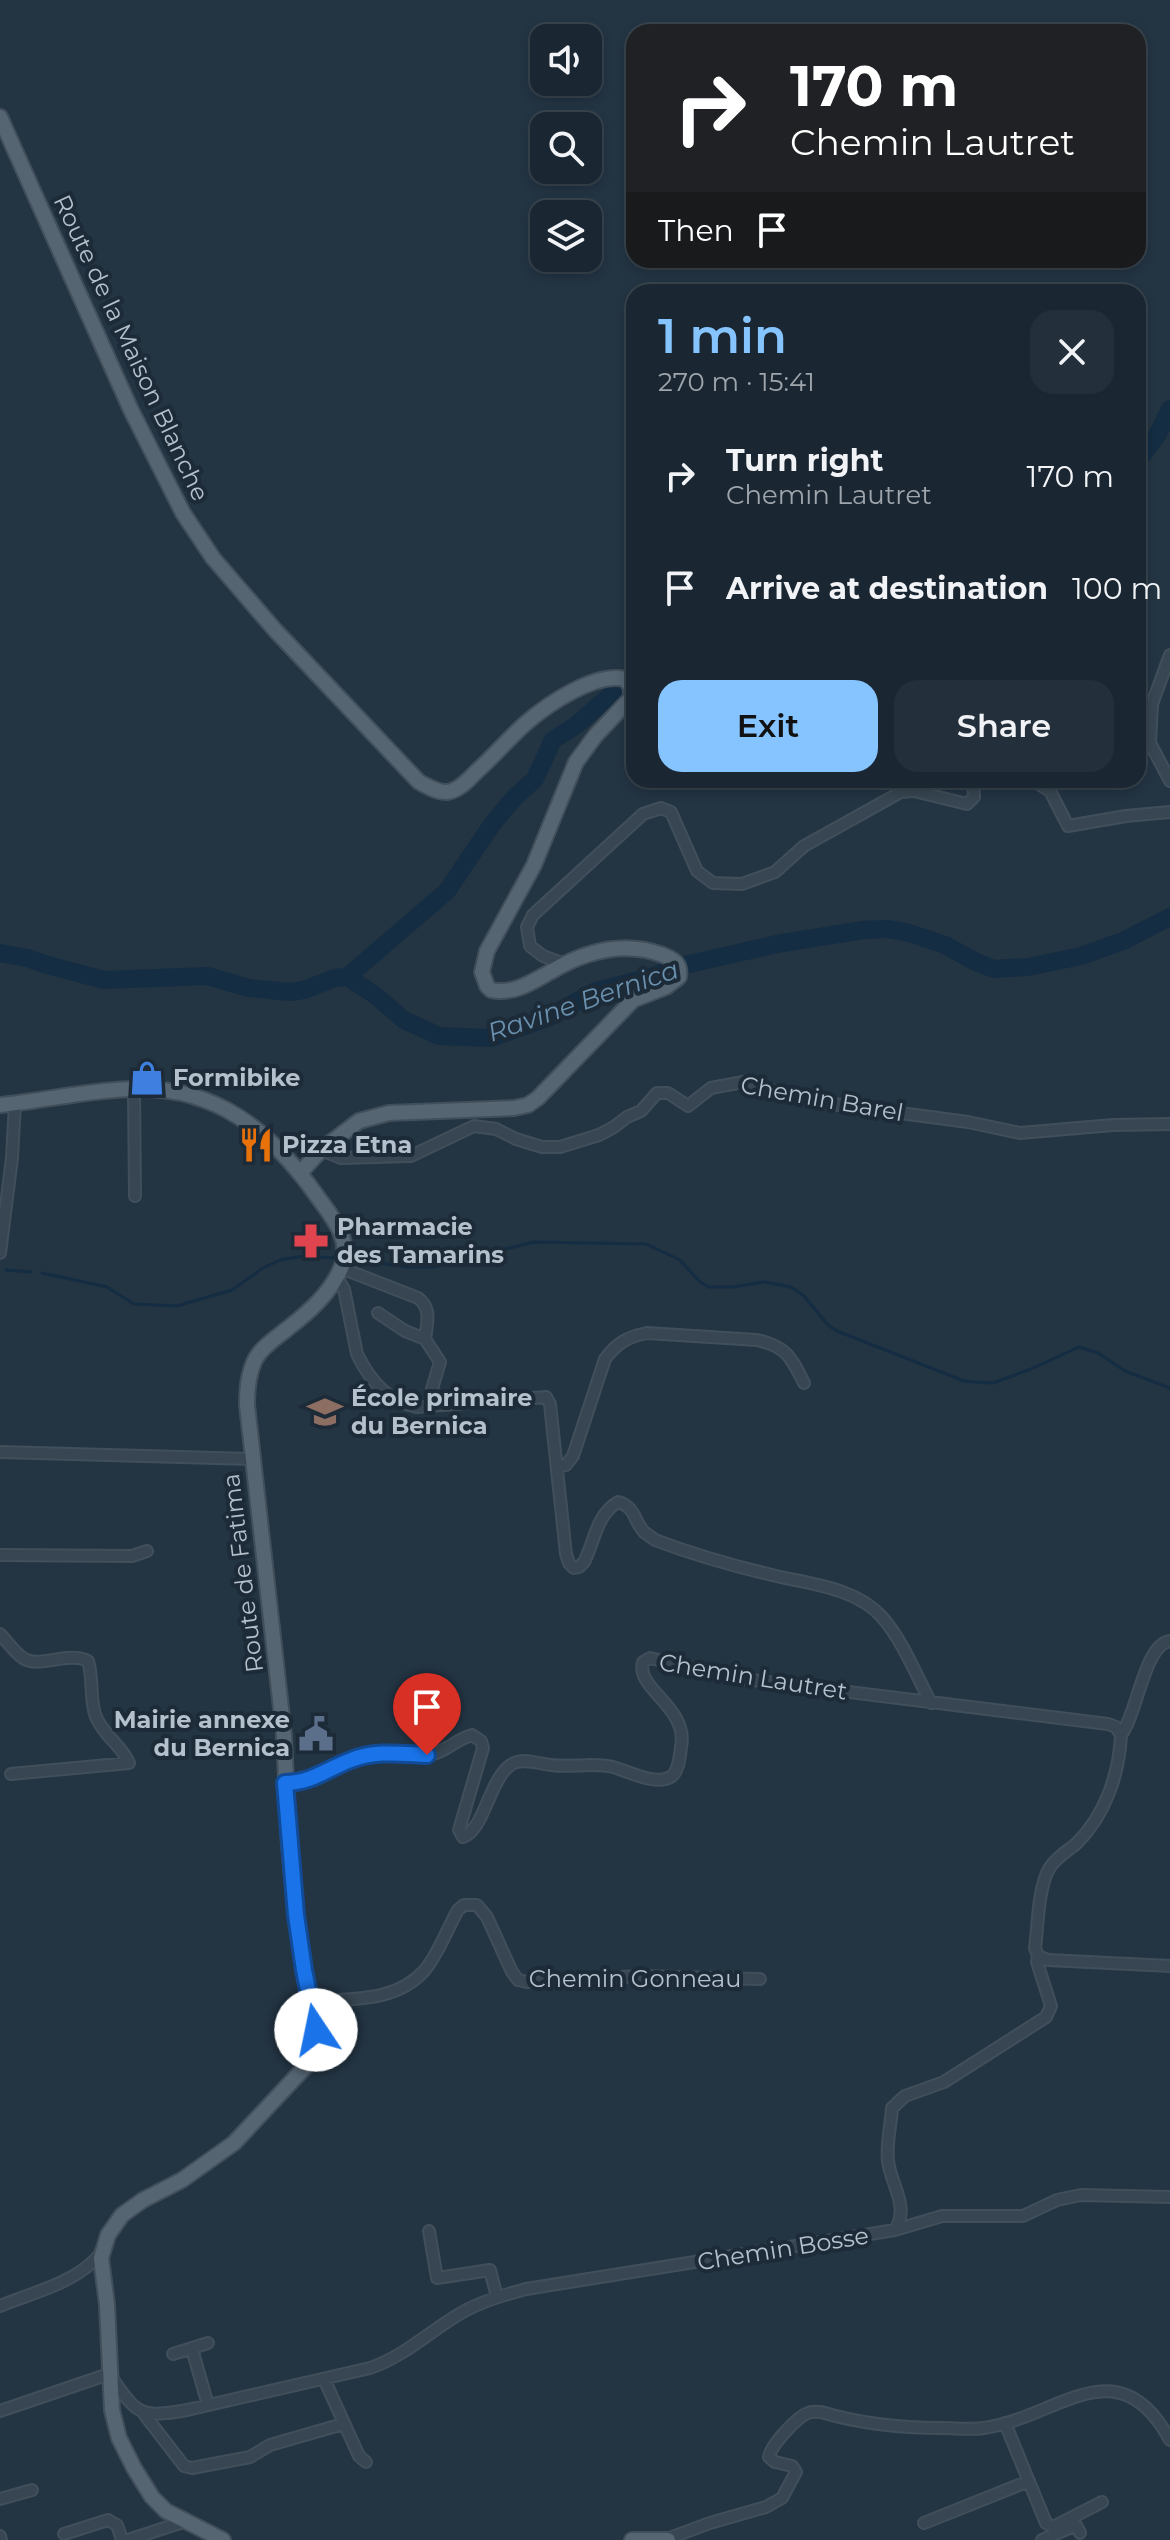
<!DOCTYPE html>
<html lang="en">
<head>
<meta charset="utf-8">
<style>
  :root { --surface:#1a2732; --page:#232f3a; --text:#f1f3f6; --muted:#9fa5ac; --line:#38444d; --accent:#86c4ff }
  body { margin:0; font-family:Montserrat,sans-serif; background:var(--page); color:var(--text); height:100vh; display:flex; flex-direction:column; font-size:30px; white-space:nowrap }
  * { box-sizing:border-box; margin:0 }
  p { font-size:26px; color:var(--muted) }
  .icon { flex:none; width:44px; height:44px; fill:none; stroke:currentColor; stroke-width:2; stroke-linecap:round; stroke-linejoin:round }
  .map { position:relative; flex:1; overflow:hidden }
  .drawer { position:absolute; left:626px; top:284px; width:520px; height:504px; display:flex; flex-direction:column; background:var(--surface); border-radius:24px; box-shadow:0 4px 12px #0003,0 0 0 2px var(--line) }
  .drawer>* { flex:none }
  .top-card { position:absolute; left:626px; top:24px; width:520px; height:244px; border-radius:24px; box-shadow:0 4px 12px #0003,0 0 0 2px var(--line); background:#202124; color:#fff; overflow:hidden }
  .buttons { position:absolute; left:530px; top:24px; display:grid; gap:16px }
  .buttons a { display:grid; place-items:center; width:72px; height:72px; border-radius:16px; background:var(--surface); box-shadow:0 4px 12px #0003,0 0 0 2px var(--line); font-size:40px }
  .pin { position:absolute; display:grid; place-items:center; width:68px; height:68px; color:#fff; margin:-82px -34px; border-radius:50% 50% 50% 0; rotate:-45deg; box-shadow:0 0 8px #0007 }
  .pin .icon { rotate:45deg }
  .me { position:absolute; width:88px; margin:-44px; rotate:349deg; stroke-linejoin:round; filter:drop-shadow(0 0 6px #0008) }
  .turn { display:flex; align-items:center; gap:28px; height:168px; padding:0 32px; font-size:36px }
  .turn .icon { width:104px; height:104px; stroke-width:2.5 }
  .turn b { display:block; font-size:56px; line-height:68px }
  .then { display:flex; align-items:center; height:76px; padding:0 32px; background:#0003; gap:16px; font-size:30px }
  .round { display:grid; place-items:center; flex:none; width:84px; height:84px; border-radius:24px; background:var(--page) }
  .head { display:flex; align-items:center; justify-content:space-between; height:136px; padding:0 32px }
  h1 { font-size:48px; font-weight:600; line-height:60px; color:var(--accent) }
  .button { display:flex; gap:16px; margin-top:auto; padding:16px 32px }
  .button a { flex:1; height:92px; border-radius:24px; background:var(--accent); color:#111; font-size:32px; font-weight:600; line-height:92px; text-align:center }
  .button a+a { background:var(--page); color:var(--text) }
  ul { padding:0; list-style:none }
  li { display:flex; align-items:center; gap:24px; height:112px; padding:0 32px }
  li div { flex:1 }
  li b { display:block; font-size:30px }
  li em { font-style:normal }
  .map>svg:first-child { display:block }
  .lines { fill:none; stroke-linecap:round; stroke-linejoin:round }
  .stream { stroke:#142d42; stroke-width:3 }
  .river { stroke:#142d42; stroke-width:18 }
  .minor-casing { stroke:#414f5b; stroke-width:14 }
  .major-casing { stroke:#414f5b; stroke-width:18 }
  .minor { stroke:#374652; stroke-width:10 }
  .major { stroke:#556572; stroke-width:14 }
  .route-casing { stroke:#114b97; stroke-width:20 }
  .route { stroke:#1a73e8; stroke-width:14 }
  .labels { text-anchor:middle; stroke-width:8; stroke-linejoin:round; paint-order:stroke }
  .street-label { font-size:24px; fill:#b4c0cc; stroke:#1c2b37 }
  .poi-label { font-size:24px; font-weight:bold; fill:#b4c0cc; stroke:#1c2b37; text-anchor:start }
  .water-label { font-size:26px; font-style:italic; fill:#6a90af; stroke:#1c2b37 }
</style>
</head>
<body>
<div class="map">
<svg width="1170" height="2540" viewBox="0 0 1170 2540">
  <rect width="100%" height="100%" fill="#233443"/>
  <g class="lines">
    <path class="stream" d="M358,1260l50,7h24l102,-25 112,2 34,16 19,21 9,6h25l31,-5 27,5 13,9 24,29 9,6 127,50 11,1 18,1 38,-14 48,-22 19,6 27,18 45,17
      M6,1270l25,2
      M42,1273l65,14 27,17 43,2 55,-16 31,-22 17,-8 24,-4 31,2"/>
    <path class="river" d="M1138,461l20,-27 12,-25
      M0,953l28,5 16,6 60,16 103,-4 42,12 40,4 15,-2 31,-12 12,-1 28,18 29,25 35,16 52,2 56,-20 49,-27 55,-14 29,-11 97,-22 86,-14 24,-1 19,3 39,13 31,17 18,7 34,-2 53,-11 42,-15 47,-24
      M347,977l100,-86 46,-68 21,-25 21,-19 18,-39 22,-14 39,-34 20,-11"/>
    <g class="minor-casing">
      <path id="minor" d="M1170,655l-18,49 -2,39 20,38
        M1033,780l17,11 18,35 58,-10 44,-4
        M565,964l-22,-8 -13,-10 -3,-19 6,-12 110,-101 18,-6 10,4 26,59 16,12 29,1 33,-12 29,-26 97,-54 13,-1 53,13 7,-7 -1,-17
        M134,1089l1,107
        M321,1150l20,8 70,-2 63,-30 22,3 20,10 26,8h18l39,-12 15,-8 13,-10 14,-6 16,-18h11l20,13 23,-18 32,-6 67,19 158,21 52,11 93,-8 57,-1
        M0,1253l12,-95 3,-55
        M341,1268l77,30c14,10 9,25 7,41
        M337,1278l7,11 13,65c12,25 31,48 60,53l129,-10 4,7 16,150 3,9 5,5 5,-1 5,-5c11,-21 12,-47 34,-60 18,5 15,18 26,30 1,1 10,7 11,8 37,14 75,25 113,34 38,10 86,12 114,43 21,24 34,58 49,86
        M378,1313l27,18 20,8 15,23 -8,27 2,16
        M0,1452l252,7
        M557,1467l9,-2 7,-9 32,-97c12,-16 22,-22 42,-26l110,7c30,7 34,17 47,43
        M0,1555l132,1 15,-5
        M0,1634c7,7 14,18 23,24 15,11 45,-7 65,3 6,19 1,38 8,56 8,19 27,30 33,46l-118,11
        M1121,1735c17,-23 23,-90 49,-94
        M285,1783c30,0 43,-16 69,-24 27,-9 48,-2 74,-4 17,-2 28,-16 44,-20l9,6 2,7 -24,82 4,7c22,-7 27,-63 51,-74 11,-5 26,1 37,2 21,3 41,-3 62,2 15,4 44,20 59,9 7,-6 8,-21 9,-29 8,-40 -46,-58 -38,-85l7,-4 86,20 372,46 8,3 5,8c-2,40 -16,80 -44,108 -9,8 -21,14 -28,26 -11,19 -11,57 -14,79l3,8 10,4 122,6
        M311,2002c39,-4 84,1 113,-31 14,-16 23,-42 34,-61l6,-5h13l10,12 25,55 6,8 9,2 112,-6 121,3
        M895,2230l47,-14h81l34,-16 24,-5 89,2
        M429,2231l8,47 53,-8 7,27
        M0,2306c34,-14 77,-23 101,-53
        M192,2349l16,56
        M173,2354l35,-11
        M324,2379l35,77 7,6
        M0,2411l109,-37c28,39 28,45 78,36l183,-42c35,-12 60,-37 91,-55 21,-12 43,-18 65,-24l369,-59c15,-23 -4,-45 -7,-69 -2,-17 3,-36 4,-53l13,-12 39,-14 102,-65 5,-11 -14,-44 1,-6
        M144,2414l40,52 8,2 58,-11 20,-12 73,-21
        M1005,2423l41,100 7,4 49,-25
        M0,2499l32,-9
        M924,2523l105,-42
        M64,2534l44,-14 9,5 5,15
        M0,2536l1,4
        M128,2540l55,-18
        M664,2540l46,-17 56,-16 16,-9 14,-26 -4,-6 -17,-4 -6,-5c2,-12 28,-40 39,-44 4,-2 9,-1 13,-1 40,12 79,16 121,16 13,0 28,2 42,0 73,-10 134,-84 186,12
        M1042,2540l34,-15 4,8"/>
    </g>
    <g class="major-casing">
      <path id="major" d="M0,117l131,293 52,103 30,45 62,72 144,152c8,4 19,11 28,10 12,-1 22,-13 30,-21 17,-15 32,-33 49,-48 22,-19 69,-51 99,-44l6,8v11l-35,37 -20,27 -42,103 -47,86 -5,21 5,14 4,4c22,5 41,-8 59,-18 35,-21 73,-32 113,-17 12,5 18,9 16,22l-13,10 -33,13 -95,98 -10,7 -14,3 -125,5 -30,8 -38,29 -20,22
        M0,1105c44,-4 88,-15 132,-16 84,-3 139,42 185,107 15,21 35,43 25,70 -11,27 -33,46 -55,63 -11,9 -24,17 -31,29 -8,15 -9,31 -9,47l37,330 5,110 7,70 8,55 12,60 -1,19 -8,16 -73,78 -52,37 -39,20 -21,15 -14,20 -7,23 6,47 5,105 7,28 15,30 18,29 14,14 57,29
        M632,2540h36"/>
    </g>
    <use href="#minor" class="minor"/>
    <use href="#major" class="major"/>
  </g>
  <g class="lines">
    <g class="route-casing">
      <path id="route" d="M316,2030l-12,-60 -8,-55 -11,-132c26,0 42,-14 66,-23 25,-10 50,-6 76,-5"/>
    </g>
    <use href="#route" class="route"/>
  </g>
  <defs>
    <g id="shop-bare" transform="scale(2.76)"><path d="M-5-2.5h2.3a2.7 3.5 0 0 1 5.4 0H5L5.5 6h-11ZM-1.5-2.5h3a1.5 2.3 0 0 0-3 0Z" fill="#3f7fe0" stroke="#1c2b37" stroke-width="2.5" paint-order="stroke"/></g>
    <g id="restaurant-bare" transform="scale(2.76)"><path d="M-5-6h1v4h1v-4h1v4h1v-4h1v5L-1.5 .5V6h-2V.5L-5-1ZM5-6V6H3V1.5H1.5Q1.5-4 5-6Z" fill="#e8710a" stroke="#1c2b37" stroke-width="2.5" paint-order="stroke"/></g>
    <g id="pharmacy-bare" transform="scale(2.76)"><path d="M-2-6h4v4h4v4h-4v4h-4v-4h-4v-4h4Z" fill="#e0444e" stroke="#1c2b37" stroke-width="2.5" paint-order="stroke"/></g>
    <g id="school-bare" transform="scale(2.76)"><path d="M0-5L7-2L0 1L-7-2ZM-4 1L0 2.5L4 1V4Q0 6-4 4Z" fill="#8d6e63" stroke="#1c2b37" stroke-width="2.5" paint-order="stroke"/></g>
    <g id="civic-bare" transform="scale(2.76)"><path d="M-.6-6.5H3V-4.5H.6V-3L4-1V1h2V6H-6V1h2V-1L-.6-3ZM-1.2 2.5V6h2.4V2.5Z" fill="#5c6f8a" stroke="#1c2b37" stroke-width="2.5" paint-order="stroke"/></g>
  </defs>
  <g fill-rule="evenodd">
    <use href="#shop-bare" x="147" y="1078"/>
    <use href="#restaurant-bare" x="256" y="1145"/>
    <use href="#pharmacy-bare" x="311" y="1241"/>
    <use href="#school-bare" x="325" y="1412"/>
    <use href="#civic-bare" x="316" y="1734"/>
  </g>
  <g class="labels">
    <g class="street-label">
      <text transform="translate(131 348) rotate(65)" y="8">Route de la Maison Blanche</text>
      <text transform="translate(822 1099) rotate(10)" y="8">Chemin Barel</text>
      <text transform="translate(243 1573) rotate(-97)" y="8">Route de Fatima</text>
      <text transform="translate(753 1677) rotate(9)" y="8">Chemin Lautret</text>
      <text x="635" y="1987">Chemin Gonneau</text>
      <text transform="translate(783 2249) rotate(-9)" y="8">Chemin Bosse</text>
    </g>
    <g class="poi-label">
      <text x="173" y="1086">Formibike</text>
      <text x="282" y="1153">Pizza Etna</text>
      <text x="337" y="1235">Pharmacie<tspan x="337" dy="28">des Tamarins</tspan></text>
      <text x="351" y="1406">École primaire<tspan x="351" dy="28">du Bernica</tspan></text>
      <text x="290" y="1728" text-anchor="end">Mairie annexe<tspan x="290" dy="28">du Bernica</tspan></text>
    </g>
    <g class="water-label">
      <text transform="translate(583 1001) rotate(-19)" y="9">Ravine Bernica</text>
    </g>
  </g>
</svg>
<div class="buttons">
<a><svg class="icon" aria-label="sound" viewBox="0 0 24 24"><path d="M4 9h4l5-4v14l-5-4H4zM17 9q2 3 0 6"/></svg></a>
<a><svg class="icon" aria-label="search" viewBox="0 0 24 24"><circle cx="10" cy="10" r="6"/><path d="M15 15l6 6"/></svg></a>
<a><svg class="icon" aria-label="layers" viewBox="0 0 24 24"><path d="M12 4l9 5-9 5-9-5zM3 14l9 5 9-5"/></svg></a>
</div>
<div class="pin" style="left:427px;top:1755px;background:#d93025"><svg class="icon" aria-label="arrive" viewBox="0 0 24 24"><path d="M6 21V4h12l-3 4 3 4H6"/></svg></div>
<svg class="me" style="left:316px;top:2030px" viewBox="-20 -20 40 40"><circle r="19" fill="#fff"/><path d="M0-13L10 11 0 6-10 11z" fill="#1a73e8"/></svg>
<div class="top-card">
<div class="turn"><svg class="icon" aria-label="right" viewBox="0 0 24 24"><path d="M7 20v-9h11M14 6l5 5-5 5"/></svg><div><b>170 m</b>Chemin Lautret</div></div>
<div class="then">Then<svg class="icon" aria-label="arrive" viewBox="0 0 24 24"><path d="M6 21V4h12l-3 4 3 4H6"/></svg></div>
</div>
<section class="drawer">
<div class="head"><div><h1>1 min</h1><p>270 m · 15:41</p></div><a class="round"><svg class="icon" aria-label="close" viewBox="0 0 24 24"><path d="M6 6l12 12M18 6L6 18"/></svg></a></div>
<ul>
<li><svg class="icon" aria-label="right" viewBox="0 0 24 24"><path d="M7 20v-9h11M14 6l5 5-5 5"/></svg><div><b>Turn right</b><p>Chemin Lautret</p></div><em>170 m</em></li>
<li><svg class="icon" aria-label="arrive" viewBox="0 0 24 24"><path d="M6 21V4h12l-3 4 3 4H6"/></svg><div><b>Arrive at destination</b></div><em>100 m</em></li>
</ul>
<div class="button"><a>Exit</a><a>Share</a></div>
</section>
</div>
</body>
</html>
